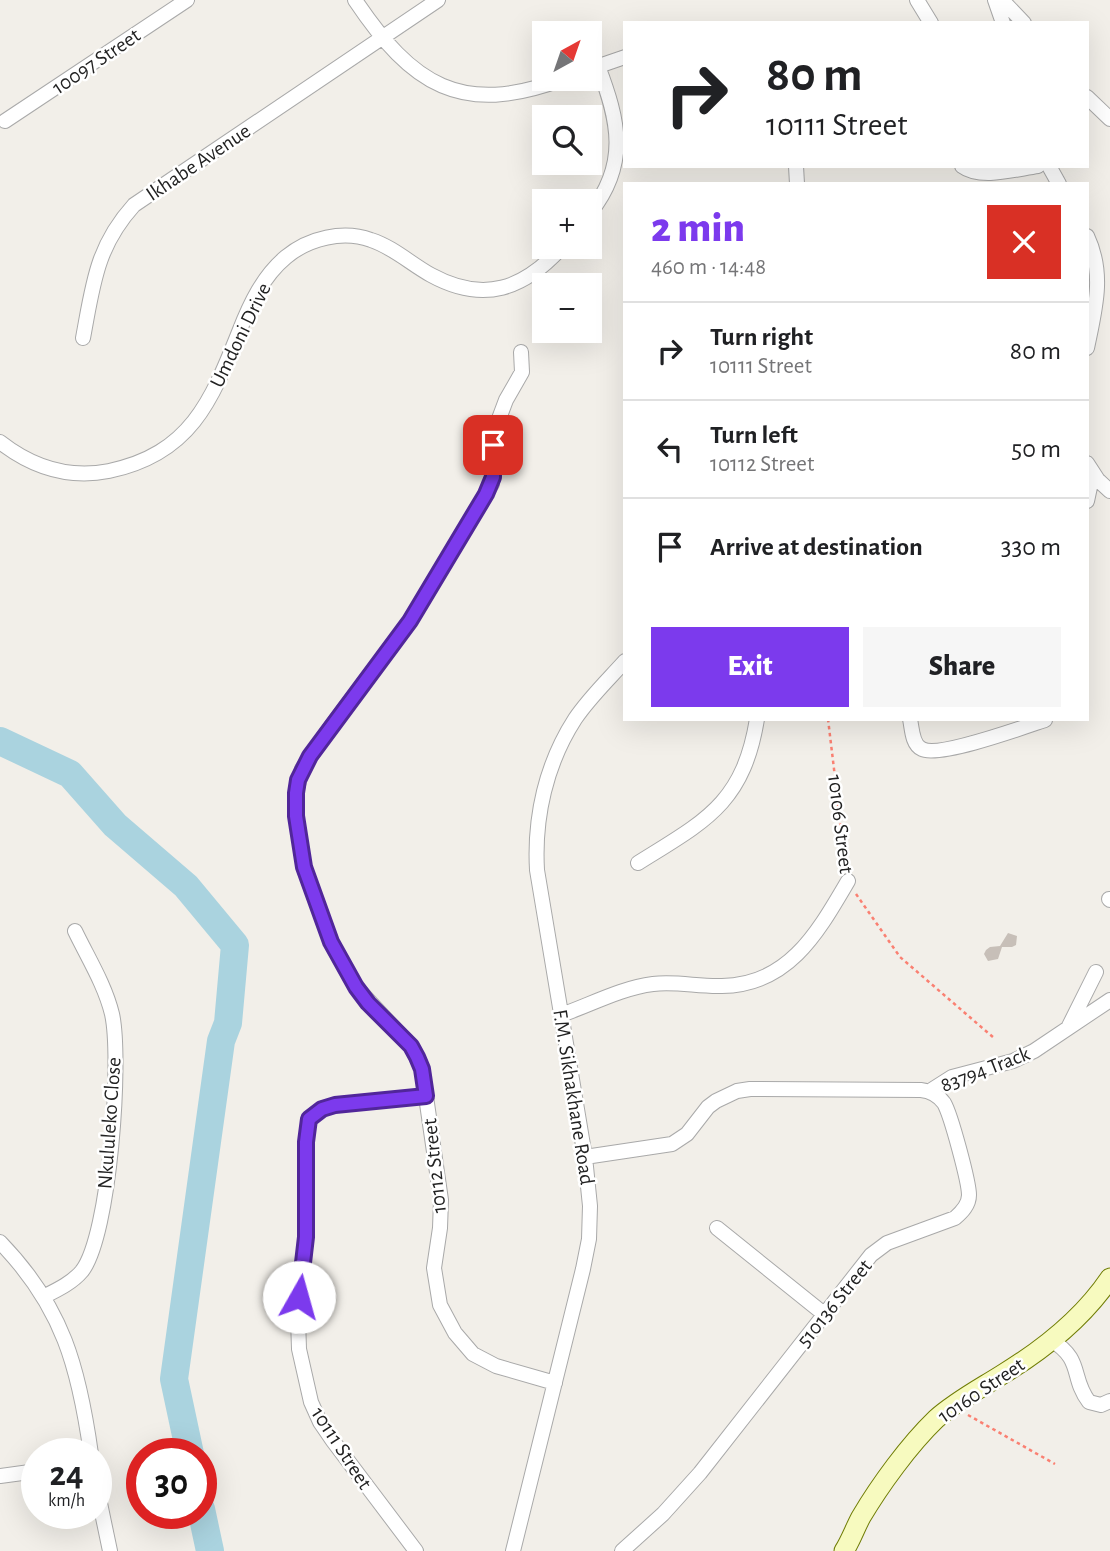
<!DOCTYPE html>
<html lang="en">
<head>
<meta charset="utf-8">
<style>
  :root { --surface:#fff; --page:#f6f6f6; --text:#202124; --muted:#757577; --line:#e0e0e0; --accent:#7c3aed }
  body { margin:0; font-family:"Alegreya Sans",sans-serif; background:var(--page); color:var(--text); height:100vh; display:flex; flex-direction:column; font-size:26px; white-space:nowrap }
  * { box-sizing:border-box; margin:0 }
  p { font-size:23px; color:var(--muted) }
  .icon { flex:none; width:38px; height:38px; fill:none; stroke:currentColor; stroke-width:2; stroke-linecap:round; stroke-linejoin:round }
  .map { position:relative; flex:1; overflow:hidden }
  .side { position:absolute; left:623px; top:182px; width:466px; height:539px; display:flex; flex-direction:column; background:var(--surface); border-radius:0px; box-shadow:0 7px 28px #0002 }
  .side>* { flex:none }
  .top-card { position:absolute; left:623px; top:21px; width:466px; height:147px; border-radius:0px; box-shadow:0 7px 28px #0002; background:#fff; color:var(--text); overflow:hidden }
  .needle { width:46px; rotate:40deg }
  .fabs { position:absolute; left:532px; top:21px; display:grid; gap:14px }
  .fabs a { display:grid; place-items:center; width:70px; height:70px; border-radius:0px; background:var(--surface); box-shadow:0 7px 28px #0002; font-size:35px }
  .speed { position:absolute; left:21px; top:1438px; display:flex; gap:14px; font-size:35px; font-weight:700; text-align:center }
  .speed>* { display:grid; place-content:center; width:91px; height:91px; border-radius:50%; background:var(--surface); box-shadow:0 7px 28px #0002; line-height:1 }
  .speed small { font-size:18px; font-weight:400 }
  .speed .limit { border:10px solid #d22; background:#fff; color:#111 }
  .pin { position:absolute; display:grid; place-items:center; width:60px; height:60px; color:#fff; margin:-30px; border-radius:14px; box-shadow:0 4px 10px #0006 }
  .me { position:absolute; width:77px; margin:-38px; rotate:7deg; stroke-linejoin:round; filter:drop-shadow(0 0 5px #0008) }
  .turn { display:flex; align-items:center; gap:24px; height:147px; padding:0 28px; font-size:32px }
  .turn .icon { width:91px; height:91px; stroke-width:2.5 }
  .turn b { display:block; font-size:49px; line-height:60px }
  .round { display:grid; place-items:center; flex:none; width:74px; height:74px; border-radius:0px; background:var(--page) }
  .summary { display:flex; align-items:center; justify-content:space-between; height:119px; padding:0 28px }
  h1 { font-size:42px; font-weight:800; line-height:52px; color:var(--accent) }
  .action { display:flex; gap:14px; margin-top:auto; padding:14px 28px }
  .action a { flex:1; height:80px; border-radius:0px; background:var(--accent); color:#fff; font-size:28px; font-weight:800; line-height:80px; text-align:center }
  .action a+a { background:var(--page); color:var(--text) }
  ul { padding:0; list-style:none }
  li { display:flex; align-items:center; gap:21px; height:98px; padding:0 28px; border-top:2px solid var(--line) }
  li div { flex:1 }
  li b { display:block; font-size:26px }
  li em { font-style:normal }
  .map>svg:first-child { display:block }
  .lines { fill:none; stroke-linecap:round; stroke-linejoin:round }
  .river { stroke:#aad3df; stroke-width:28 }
  .building { fill:#c7bfb8 }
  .street-casing { stroke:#a9a9a9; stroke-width:16 }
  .secondary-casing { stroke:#707d05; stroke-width:21 }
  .path { stroke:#fa8072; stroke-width:2.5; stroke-dasharray:3.5 3.5; stroke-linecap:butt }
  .street { stroke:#fff; stroke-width:14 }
  .secondary { stroke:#f7fabf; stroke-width:19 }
  .route-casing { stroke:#51269a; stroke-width:18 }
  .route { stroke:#7c3aed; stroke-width:12 }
  .labels { text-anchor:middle; stroke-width:5; stroke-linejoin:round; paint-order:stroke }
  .street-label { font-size:21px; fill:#222; stroke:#fff }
</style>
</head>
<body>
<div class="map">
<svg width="1110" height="1551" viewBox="0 0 1110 1551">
  <rect width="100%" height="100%" fill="#f2efe9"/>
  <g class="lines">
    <path class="river" d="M0,741l70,33 45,51 71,61 49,59 -7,78 -7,18 -47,338 16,75
      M201,1509l9,42"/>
  </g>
  <path class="building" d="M1008,933l9,3 -1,9 -4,2h-10l-4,12 -10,2 -4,-7 2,-4 4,-3 10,-1z"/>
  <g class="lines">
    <g class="street-casing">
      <path id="street" d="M355,0c57,85 106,117 208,79
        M917,0l14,23
        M995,0l8,23
        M1002,0l22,23
        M590,69l35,-12
        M1087,97l23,22
        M5,121l182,-121
        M796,166l1,18
        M962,166c19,14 54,3 76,0
        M1049,166l10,18
        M590,213c39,-49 29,-92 8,-147
        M1087,236c18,38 8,73 0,112
        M83,338c10,-53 13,-91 51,-133l304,-205
        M521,352l1,20 -16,28 -12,32 -2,52 -82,137 -78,104 -30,44 -6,24v23l8,52 27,74 25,45 55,59 11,23 19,131 -1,28 -6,40 6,37 15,28 18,21 23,12 59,17
        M0,442c32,25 68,37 109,29 81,-17 102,-69 130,-139 11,-28 24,-56 47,-75 23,-19 57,-27 85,-17 22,7 40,24 60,35 53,29 93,14 131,-28
        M1087,463l11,17 12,11
        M1087,501l6,-28
        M910,719c2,9 2,26 12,30 16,9 102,-22 123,-29
        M638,863c67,-42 105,-59 119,-144
        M1109,899l1,1
        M561,1015c29,-10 60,-27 92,-31 23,-3 46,3 69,2 67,-1 96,-54 126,-105
        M1069,1026l27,-54
        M930,1091l22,-14 61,-16 21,-10 76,-51
        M585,1157l87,-13 15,-10 21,-27 8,-6 21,-10 13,-2 171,1c10,1 17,5 23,13 7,12 25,79 25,92 0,10 -7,17 -14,23l-68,25 -16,12 -171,218 -37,41 -41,37
        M717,1228l107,86
        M0,1242c63,65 79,126 91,212
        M43,1297c14,-7 29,-14 39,-26 28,-36 40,-212 30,-257 -7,-29 -24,-56 -37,-83
        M1051,1340c33,20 19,37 38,62l12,3 9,-4
        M0,1476l37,-5
        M96,1484l14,67
        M416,1551l-83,-110 -13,-19 -9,-20 -12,-53 -1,-30 8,-82v-95l3,-23 13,-10 13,-4 91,-9
        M513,1551l70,-282 6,-30 1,-33 -5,-49 -48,-287c-3,-53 9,-106 38,-151 14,-21 33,-39 50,-58"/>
    </g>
    <g class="secondary-casing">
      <path id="secondary" d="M844,1551c7,-11 11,-23 17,-34 19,-32 48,-72 75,-98 20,-18 45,-31 67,-45 41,-25 80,-56 107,-96"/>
    </g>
    <path class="path" d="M828,719l18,150
      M856,894l44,63 94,81
      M968,1415l87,49"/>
    <use href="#street" class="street"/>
    <use href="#secondary" class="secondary"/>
  </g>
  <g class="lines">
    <g class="route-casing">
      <path id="route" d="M299,1297l7,-60v-95l3,-23 13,-10 13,-4 91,-9 -4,-27 -5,-12 -6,-11 -43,-43 -12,-16 -25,-45 -27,-75 -8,-51v-23l2,-13 12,-24 100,-135 76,-127 7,-17v-32"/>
    </g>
    <use href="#route" class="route"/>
  </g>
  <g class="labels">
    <g class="street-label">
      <text transform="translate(96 61) rotate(-34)" y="7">10097 Street</text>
      <text transform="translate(198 162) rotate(-34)" y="7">Ikhabe Avenue</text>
      <text transform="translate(240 335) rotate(-64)" y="7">Umdoni Drive</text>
      <text transform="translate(841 824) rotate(83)" y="7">10106 Street</text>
      <text transform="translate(985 1069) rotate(-21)" y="7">83794 Track</text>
      <text transform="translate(574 1097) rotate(81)" y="7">F.M. Sikhakhane Road</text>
      <text transform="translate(109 1123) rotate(-86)" y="7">Nkululeko Close</text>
      <text transform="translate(434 1166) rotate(-96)" y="7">10112 Street</text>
      <text transform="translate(834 1303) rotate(-51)" y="7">510136 Street</text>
      <text transform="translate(981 1390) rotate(-34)" y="7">10160 Street</text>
      <text transform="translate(342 1448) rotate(57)" y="7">10111 Street</text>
    </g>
  </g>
</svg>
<div class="fabs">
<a><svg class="needle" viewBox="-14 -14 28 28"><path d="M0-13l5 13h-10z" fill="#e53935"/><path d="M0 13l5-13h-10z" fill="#757577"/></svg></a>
<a><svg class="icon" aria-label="search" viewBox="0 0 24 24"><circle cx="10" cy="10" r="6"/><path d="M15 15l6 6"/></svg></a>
<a>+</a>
<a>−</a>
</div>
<div class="speed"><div>24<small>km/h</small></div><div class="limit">30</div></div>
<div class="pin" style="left:493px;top:445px;background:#d93025"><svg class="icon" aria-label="arrive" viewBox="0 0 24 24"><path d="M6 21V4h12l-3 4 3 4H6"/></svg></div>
<svg class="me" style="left:299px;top:1297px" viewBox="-20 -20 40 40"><circle r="19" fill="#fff"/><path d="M0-13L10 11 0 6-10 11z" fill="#7c3aed"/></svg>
<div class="top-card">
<div class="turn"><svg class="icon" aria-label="right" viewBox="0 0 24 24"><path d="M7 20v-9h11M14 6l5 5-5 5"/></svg><div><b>80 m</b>10111 Street</div></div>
</div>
<section class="side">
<div class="summary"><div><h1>2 min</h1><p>460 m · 14:48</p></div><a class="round" style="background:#d93025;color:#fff"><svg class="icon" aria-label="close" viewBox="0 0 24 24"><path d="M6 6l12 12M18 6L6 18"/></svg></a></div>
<ul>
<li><svg class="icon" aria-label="right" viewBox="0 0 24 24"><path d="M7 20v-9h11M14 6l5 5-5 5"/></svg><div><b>Turn right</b><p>10111 Street</p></div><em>80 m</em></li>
<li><svg class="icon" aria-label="left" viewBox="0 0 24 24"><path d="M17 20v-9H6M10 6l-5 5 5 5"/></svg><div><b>Turn left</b><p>10112 Street</p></div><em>50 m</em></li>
<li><svg class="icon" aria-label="arrive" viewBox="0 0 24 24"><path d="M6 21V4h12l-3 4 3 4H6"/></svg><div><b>Arrive at destination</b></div><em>330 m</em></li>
</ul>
<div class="action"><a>Exit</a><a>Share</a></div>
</section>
</div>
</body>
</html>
